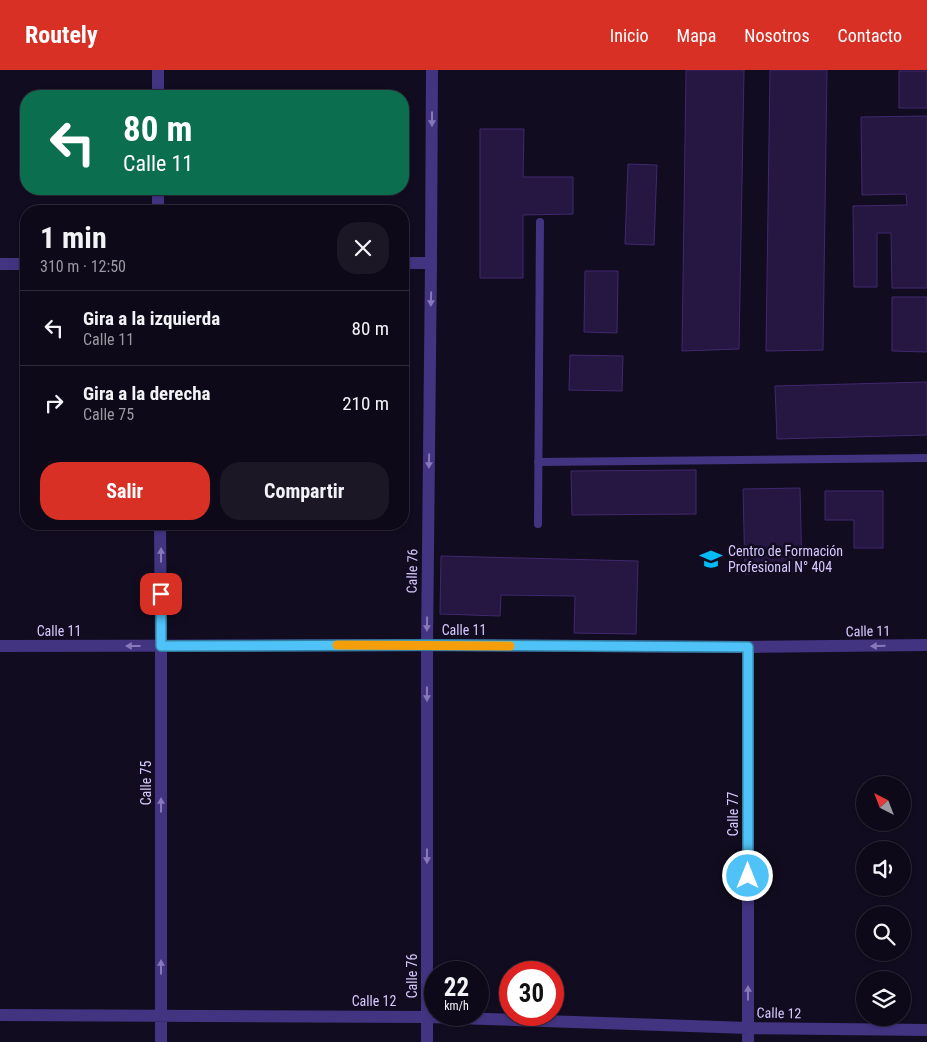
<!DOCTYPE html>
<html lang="es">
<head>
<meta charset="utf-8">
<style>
  :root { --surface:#0e0918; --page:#1c1725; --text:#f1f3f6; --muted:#9b9aa2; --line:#2e2a37; --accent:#d93025 }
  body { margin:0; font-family:"Roboto Condensed",sans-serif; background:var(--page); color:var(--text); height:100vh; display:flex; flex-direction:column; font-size:19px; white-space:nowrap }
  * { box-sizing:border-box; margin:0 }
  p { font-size:16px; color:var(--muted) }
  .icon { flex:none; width:28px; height:28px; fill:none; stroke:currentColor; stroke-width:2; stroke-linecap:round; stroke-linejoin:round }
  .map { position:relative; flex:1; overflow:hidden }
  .side { position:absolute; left:20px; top:135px; width:389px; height:325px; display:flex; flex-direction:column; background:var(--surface); border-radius:20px; box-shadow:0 1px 4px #0004,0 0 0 1px var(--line) }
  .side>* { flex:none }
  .banner { position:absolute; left:20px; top:20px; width:389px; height:105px; border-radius:20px; box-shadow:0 1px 4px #0004,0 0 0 1px var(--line); background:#0b6e4f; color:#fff; overflow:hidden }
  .needle { width:32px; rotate:318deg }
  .fabs { position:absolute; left:856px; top:706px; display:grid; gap:10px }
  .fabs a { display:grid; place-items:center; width:55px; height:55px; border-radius:50%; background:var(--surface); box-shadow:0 1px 4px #0004,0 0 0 1px var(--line); font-size:25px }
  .speed { position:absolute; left:424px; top:891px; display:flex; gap:10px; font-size:25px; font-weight:700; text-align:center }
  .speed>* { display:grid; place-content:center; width:65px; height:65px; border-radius:50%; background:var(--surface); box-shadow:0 1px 4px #0004,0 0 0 1px var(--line); line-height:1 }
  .speed small { font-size:12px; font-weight:400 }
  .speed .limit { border:8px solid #d22; background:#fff; color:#111 }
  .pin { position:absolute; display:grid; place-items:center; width:42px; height:42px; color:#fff; margin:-21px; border-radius:10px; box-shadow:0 2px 8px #0006 }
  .me { position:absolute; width:55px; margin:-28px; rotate:0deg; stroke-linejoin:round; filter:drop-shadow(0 0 4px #0008) }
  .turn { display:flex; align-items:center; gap:18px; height:105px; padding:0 20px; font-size:22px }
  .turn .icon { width:65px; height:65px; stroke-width:2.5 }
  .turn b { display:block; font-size:35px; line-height:42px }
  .round { display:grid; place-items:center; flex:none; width:52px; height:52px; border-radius:20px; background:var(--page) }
  .head { display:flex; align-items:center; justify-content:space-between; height:85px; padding:0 20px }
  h1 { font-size:30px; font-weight:700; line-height:38px }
  .action { display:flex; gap:10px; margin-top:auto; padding:10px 20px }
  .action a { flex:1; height:58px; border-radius:20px; background:var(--accent); color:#fff; font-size:20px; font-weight:700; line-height:58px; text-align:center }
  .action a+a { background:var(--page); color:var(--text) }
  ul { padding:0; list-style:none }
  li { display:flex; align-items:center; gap:15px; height:75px; padding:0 20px; border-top:1px solid var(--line) }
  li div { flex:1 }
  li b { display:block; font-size:19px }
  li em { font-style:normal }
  header { display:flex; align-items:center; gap:30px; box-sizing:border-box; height:70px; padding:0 25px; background:var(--accent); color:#fff }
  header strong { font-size:24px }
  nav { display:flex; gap:28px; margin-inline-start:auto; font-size:18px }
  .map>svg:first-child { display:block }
  .building { fill:#251741; stroke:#40286e }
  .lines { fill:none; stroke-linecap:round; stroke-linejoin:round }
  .lane { stroke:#423481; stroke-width:8 }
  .street { stroke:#423481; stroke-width:12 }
  .oneway { fill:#8678ba }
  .route-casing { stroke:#337fa1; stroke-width:12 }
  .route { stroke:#4fc3f7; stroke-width:9 }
  .slow { stroke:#f59e0b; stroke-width:9 }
  .labels { text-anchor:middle; stroke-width:5; stroke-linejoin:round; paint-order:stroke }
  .poi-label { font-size:14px; fill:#d8caff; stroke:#120c20; text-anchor:start }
  .street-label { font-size:14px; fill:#d8caff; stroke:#120c20 }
</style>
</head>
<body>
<header>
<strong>Routely</strong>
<nav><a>Inicio</a><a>Mapa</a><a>Nosotros</a><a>Contacto</a></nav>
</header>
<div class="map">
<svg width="927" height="972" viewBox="0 0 927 972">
  <rect width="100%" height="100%" fill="#120c20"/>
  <path class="building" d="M686,0h58l-5,279 -57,2z
    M770,0h57l-4,280 -57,1z
    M899,1h28v37h-28z
    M927,46v172h-35l-1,-55h-14v54h-23l-1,-81 54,-1 -1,-11 -44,1 -1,-78z
    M480,59h44l-1,48h50v37l-50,1v63h-43z
    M628,94l29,1 -3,80 -29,-1z
    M585,201h33l-1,62 -33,-1z
    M892,227h35v55l-35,-1z
    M570,285l53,1 -1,35 -53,-1z
    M927,312v53l-150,4 -2,-53z
    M696,400v44l-124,1 -1,-44z
    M800,418l2,84 -57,2 -2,-85z
    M825,421h58v57h-29v-28h-29z
    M441,486l197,5 -2,73 -62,-1 1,-37 -74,-1 -1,21 -60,-2z"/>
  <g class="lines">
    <path class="lane" d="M538,392l389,-4
      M538,454l2,-302"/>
    <path class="street" d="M158,26v-26
      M158,141v-22
      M402,193h29
      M0,194h26
      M160,454l1,122v396
      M0,576l427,-1 321,2 179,-2
      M0,945l427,2 321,11 179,2
      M427,972v-397l4,-382 1,-193
      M748,972v-395"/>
  </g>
  <defs><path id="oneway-solid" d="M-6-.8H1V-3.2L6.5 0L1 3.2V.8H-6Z" transform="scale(1.25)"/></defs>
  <g class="oneway">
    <use href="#oneway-solid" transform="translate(432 49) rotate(90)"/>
    <use href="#oneway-solid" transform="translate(431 229) rotate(91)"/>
    <use href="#oneway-solid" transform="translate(429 391) rotate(91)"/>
    <use href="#oneway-solid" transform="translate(161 485) rotate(-90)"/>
    <use href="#oneway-solid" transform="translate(427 554) rotate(91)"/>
    <use href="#oneway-solid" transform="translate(133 576) rotate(-180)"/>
    <use href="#oneway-solid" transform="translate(878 576) rotate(179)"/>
    <use href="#oneway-solid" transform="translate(427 624) rotate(90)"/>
    <use href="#oneway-solid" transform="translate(161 735) rotate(-90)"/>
    <use href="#oneway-solid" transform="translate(427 786) rotate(90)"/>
    <use href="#oneway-solid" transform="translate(161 897) rotate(-90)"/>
    <use href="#oneway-solid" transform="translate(748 923) rotate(-90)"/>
  </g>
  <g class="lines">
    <g class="route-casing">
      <path id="route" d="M161,524v52l266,-1 321,2v229"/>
    </g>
    <use href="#route" class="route"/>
    <path class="slow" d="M337,575l173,1"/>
  </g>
  <defs>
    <g id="school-bare" transform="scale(1.725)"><path d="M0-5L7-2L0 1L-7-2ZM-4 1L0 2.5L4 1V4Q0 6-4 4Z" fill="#00bbf5" stroke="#120c20" stroke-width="2.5" paint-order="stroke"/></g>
  </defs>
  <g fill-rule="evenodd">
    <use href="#school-bare" x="711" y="489"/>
  </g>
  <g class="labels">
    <g class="poi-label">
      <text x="728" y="486">Centro de Formación<tspan x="728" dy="16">Profesional N° 404</tspan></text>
    </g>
    <g class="street-label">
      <text transform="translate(412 501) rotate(-89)" y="5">Calle 76</text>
      <text x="464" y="565">Calle 11</text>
      <text x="59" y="566">Calle 11</text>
      <text transform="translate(868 561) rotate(-1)" y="5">Calle 11</text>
      <text transform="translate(146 713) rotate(-90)" y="5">Calle 75</text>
      <text transform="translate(733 744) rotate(-90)" y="5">Calle 77</text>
      <text transform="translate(412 906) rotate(-90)" y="5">Calle 76</text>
      <text x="374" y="936">Calle 12</text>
      <text transform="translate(779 943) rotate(1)" y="5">Calle 12</text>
    </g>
  </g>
</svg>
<div class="fabs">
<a><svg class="needle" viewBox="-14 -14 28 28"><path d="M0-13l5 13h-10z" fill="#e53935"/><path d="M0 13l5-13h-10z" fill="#9b9aa2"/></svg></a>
<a><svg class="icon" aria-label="sound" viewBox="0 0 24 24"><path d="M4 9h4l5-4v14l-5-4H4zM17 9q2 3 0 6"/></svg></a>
<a><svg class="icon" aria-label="search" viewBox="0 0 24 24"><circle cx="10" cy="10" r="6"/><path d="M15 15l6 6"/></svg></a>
<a><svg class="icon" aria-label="layers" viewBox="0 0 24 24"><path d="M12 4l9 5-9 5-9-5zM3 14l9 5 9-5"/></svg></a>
</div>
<div class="speed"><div>22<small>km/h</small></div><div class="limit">30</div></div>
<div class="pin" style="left:161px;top:524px;background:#d93025"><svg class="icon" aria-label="arrive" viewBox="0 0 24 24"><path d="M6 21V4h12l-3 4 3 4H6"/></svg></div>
<svg class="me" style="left:748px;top:806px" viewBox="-20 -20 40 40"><circle r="17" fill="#4fc3f7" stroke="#fff" stroke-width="3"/><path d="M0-11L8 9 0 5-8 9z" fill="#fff"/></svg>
<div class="banner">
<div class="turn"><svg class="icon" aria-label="left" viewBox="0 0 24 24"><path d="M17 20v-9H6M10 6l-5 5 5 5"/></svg><div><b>80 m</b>Calle 11</div></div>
</div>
<section class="side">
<div class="head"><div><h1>1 min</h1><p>310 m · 12:50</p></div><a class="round"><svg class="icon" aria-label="close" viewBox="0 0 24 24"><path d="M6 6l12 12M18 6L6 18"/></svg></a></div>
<ul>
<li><svg class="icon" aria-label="left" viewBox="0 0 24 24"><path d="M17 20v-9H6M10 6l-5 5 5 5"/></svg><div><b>Gira a la izquierda</b><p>Calle 11</p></div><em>80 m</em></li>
<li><svg class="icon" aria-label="right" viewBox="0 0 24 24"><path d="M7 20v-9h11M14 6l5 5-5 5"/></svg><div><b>Gira a la derecha</b><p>Calle 75</p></div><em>210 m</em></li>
</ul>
<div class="action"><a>Salir</a><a>Compartir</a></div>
</section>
</div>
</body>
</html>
